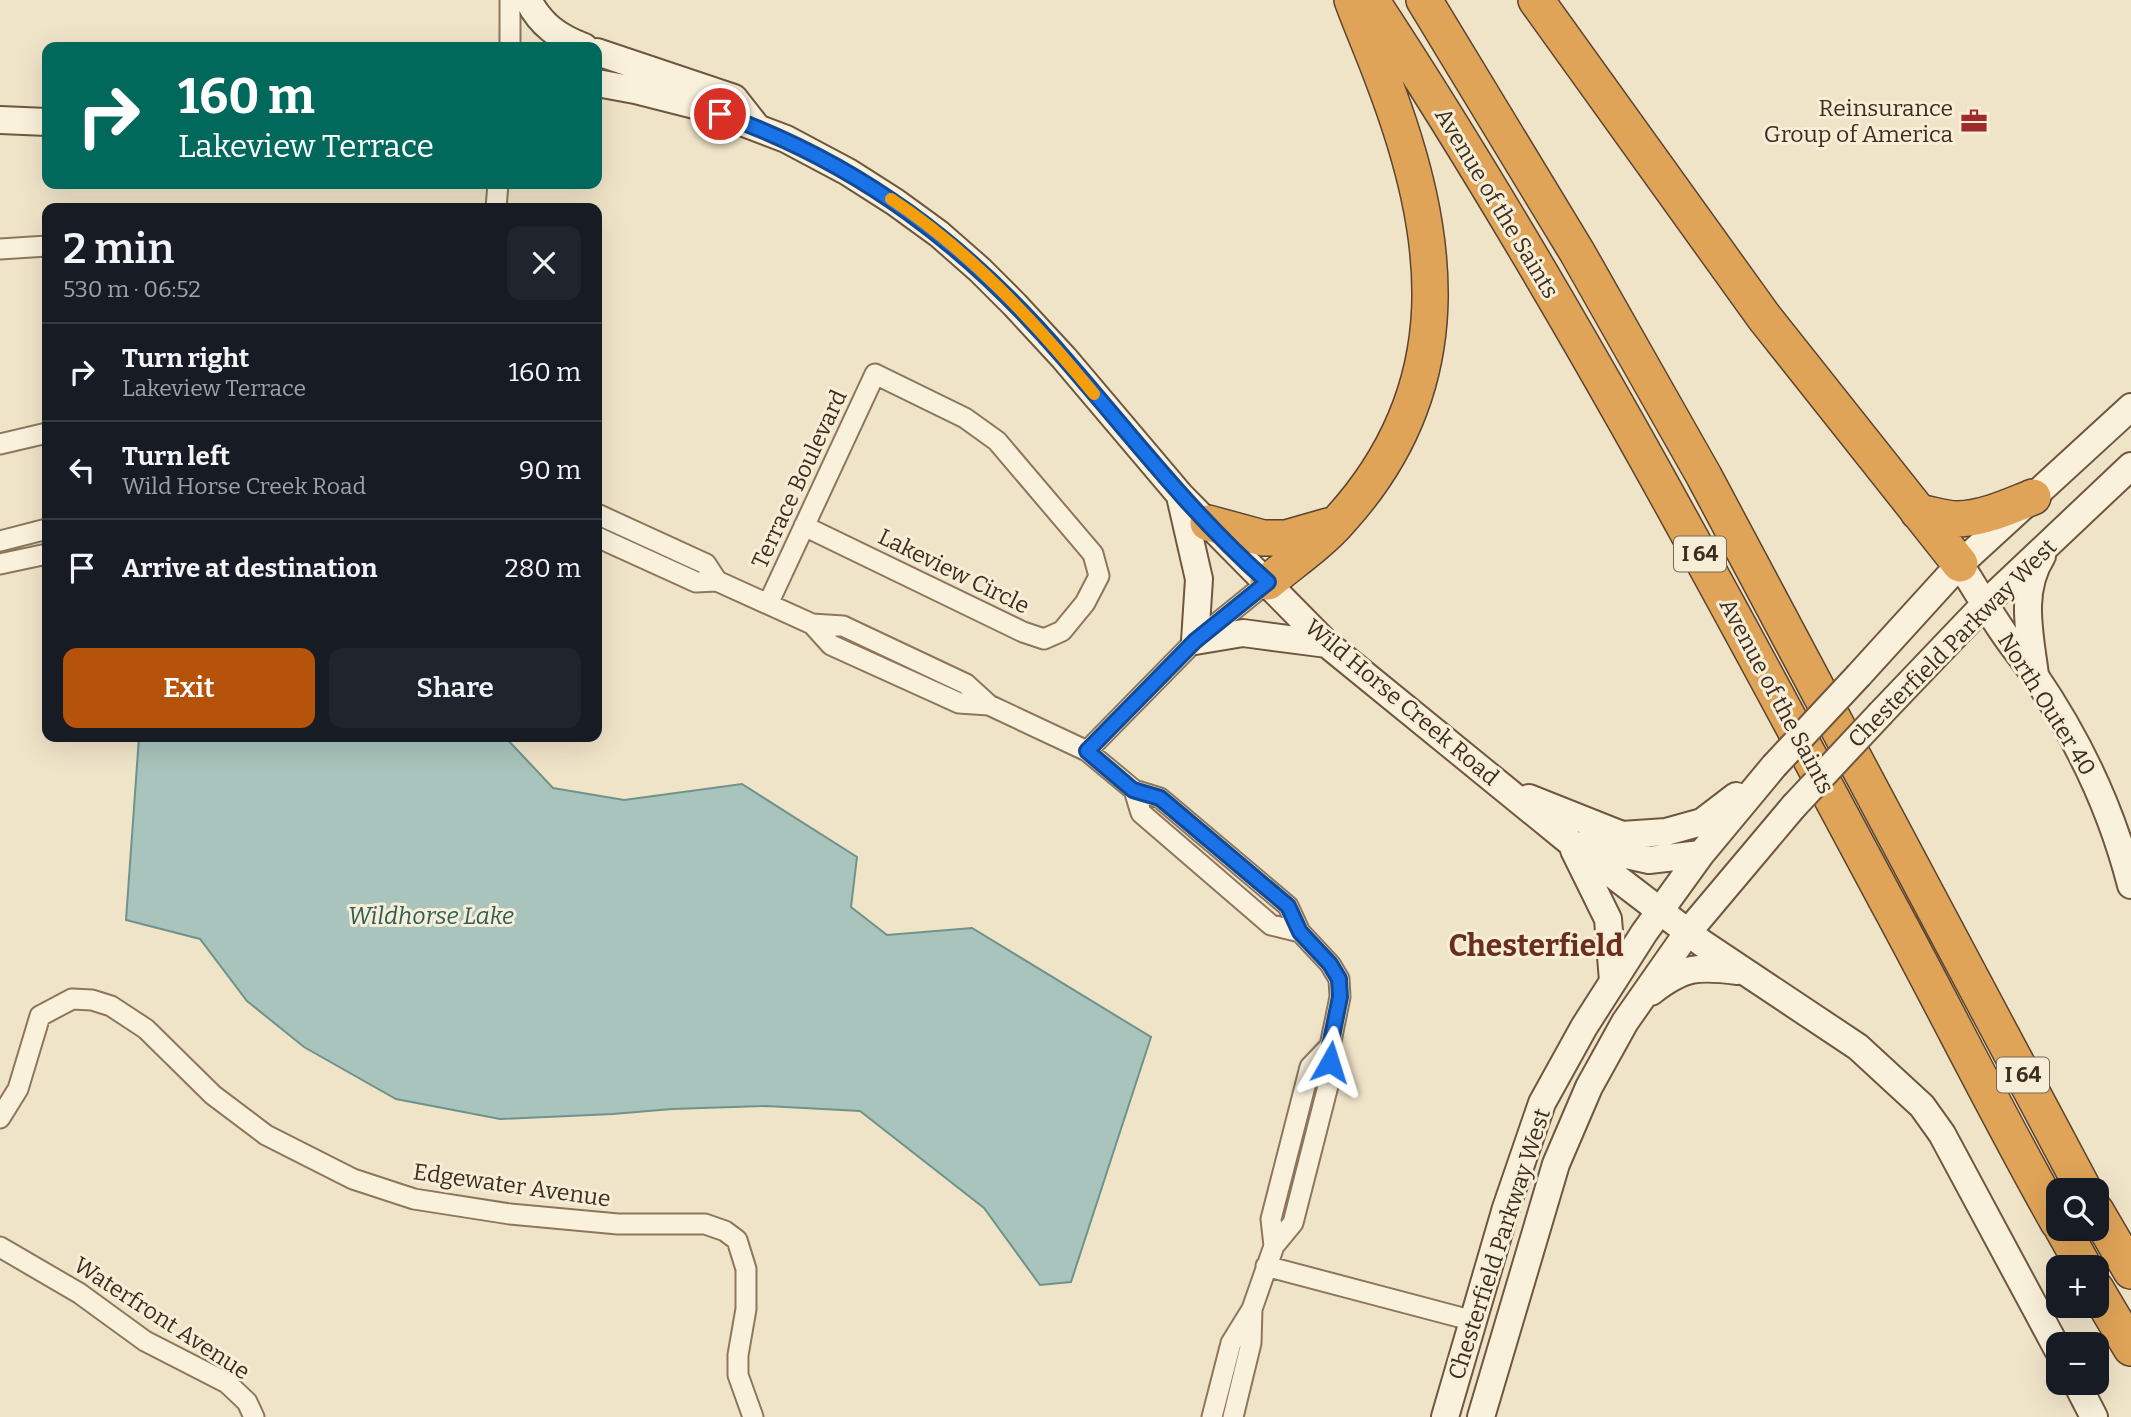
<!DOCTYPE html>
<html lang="en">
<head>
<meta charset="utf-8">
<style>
  :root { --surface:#171b24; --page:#20242c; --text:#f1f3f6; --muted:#9ea1a6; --line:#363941; --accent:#b45309 }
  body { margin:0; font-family:Bitter,serif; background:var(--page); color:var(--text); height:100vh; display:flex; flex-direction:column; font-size:26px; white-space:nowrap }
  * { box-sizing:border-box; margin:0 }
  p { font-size:23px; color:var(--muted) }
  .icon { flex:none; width:38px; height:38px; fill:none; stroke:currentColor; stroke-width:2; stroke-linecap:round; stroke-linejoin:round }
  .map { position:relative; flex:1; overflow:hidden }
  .side { position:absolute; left:42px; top:203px; width:560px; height:539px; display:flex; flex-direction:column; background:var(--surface); border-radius:14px; box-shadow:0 7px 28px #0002 }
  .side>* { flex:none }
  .top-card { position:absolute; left:42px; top:42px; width:560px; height:147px; border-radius:14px; box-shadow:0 7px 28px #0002; background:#00695c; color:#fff; overflow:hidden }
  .controls { position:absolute; left:2046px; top:1178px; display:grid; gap:14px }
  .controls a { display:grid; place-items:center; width:63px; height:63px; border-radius:14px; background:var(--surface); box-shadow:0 7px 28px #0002; font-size:35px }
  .pin { position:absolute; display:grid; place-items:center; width:60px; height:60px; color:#fff; margin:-30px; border:4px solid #fff; border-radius:50%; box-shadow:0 2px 7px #0007 }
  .me { position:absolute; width:77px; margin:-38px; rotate:6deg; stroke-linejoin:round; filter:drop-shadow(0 0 5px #0008) }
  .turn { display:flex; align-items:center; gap:24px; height:147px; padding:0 21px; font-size:32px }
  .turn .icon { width:91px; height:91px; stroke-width:2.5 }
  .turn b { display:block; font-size:49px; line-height:60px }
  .round { display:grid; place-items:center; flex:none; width:74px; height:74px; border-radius:14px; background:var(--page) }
  .head { display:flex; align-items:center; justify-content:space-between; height:119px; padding:0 21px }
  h1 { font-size:42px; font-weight:600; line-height:52px }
  .button { display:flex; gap:14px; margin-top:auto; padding:14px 21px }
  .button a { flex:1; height:80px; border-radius:14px; background:var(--accent); color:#fff; font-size:28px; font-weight:600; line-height:80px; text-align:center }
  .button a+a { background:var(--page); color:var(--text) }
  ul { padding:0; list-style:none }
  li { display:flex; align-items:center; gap:21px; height:98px; padding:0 21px; border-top:2px solid var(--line) }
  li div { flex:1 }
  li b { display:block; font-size:26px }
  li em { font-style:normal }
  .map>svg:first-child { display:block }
  .water { fill:#a9c4bc; stroke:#6f938a; stroke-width:2 }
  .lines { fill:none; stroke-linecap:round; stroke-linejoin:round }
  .street-casing { stroke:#8d765c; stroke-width:23 }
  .secondary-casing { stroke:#6f573f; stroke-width:30 }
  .highway-casing { stroke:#5b4430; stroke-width:38 }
  .street { stroke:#faf1dc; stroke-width:19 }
  .secondary { stroke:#faf1dc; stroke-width:26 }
  .highway { stroke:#e0a458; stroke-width:35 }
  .secondary-bridge-casing { stroke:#6f573f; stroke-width:30; stroke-linecap:butt }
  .secondary-bridge { stroke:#faf1dc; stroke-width:26 }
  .route-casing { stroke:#114b97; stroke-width:18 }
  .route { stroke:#1a73e8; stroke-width:12 }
  .slow { stroke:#f59e0b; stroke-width:12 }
  .labels { text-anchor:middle; stroke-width:6; stroke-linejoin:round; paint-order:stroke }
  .shield { fill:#f7eed8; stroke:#756857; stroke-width:2 }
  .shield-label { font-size:21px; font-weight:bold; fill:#3d2e20 }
  .poi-label { font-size:23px; fill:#3d2e20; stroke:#f7eed8; text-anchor:end }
  .street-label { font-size:23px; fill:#3d2e20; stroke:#f7eed8 }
  .water-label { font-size:24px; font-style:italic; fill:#2f5d5a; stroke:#f7eed8 }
  .district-label { font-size:30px; font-weight:bold; fill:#6b2e1e; stroke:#f7eed8 }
</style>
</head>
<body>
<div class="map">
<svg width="2131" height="1417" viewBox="0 0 2131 1417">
  <rect width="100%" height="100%" fill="#f0e4c8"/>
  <path class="water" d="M139,737h366l48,51 71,12 118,-16 115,73 -6,50 36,28 85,-7 179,109 -80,245 -31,3 -56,-77 -124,-97 -94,-5 -94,3 -59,5 -113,5 -104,-20 -92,-52 -57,-46 -47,-62 -74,-19z"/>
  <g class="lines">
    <g class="street-casing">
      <path id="street" d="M510,47v-47
        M496,208l2,-24
        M0,249l47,-3
        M0,444l47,-11
        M597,514l109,50 11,17
        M597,537l99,45 21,-1 95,43
        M0,541l47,-12
        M0,564l47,-10
        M768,604l107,-230 90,44 32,23 96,113 6,22 -14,27 -23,28 -18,8 -21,-7 -219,-106
        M989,705l-30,-2 -128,-58 -19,-21 31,2 123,58 23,21 98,46 47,39
        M1087,751l108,-110 73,-59
        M1300,932l-29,-7 -130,-112 -7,-23 26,8 128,108 12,26 30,32 9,15 1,18 -10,49
        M0,1118l18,-29 22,-73 32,-17 20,1 19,6 35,23 67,66 53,40 87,44 61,20 96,15 108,10h87l20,7 12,9 9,29v40l-8,46v20l15,42
        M0,1247l79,46 66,48 82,42 20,19 7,15
        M1266,1266l208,55
        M1252,1309l22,-63 19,-23 37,-145v-32l-20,21 -39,152 3,27
        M1212,1417l19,-74 21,-34 -1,34 -18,74"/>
    </g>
    <g class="secondary-casing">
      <path id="secondary" d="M528,0c13,25 30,37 56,47
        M597,52l137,46 22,28
        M597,83l38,7 67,17 84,32 62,33 47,30 44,32 41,36 35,35 49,53 116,137 147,149 243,198 132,101 156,104 64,59 20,28 116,216
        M0,120l47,2
        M1180,496l19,83 -4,62 48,-8 84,11
        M1960,564c14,23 28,46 43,68 10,15 22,29 32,44 43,63 77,135 96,209
        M1859,675l101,-111 171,-157
        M2035,675c-5,-40 -16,-83 7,-119
        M1881,713l104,-109 146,-138
        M1529,798l93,37 44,-3 36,-10 34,-26
        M1582,845l67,15 52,-6
        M1574,850l34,69 5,62
        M1651,992c33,-26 47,-26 87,-21
        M2076,1382l18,35
        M1445,1417l61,-209 36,-105 42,-76 60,-94 57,-79 73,-88
        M1481,1417l75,-253 33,-77 36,-65 63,-90 106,-126"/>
    </g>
    <g class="highway-casing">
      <path id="highway" d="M1371,0c191,291 354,599 518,905 57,105 110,213 169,317
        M1424,0l153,252 127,224 380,714
        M1536,0l228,317 196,247
        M1918,512c13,2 27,7 39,7 26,0 53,-13 76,-22
        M1208,523l55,15h23l42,-12
        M1268,582c24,-20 52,-39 72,-62 122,-134 103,-284 43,-441 -10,-27 -21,-52 -31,-79
        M2096,1211l35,60
        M2062,1228l22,39
        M2096,1289l35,59"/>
    </g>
    <use href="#street" class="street"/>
    <use href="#secondary" class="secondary"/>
    <use href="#highway" class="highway"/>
    <g class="secondary-bridge-casing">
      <path id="secondary-bridge" d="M1774,766l85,-91
        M1794,806l87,-93"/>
    </g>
    <use href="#secondary-bridge" class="secondary-bridge"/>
  </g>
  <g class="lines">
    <g class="route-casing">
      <path id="route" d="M720,114c140,49 249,133 345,245 66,76 127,156 203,223l-73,59 -108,110 46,39 27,8 128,108 12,26 30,32 9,15 1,18 -10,49v16"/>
    </g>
    <use href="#route" class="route"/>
    <path class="slow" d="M891,199c79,52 144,123 203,195"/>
  </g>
  <defs>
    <g id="office-bare" transform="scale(2.1)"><path d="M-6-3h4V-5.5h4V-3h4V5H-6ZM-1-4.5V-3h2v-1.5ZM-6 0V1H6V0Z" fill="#9e2a2b" stroke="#f7eed8" stroke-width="2.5" paint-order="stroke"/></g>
  </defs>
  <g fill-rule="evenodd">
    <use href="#office-bare" x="1974" y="121"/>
  </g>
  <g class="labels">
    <g class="shield">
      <rect x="1674" y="536.5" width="52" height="35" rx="5"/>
      <rect x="1997" y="1057.5" width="52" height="35" rx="5"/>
    </g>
    <g class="shield-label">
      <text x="1700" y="561">I 64</text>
      <text x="2023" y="1082">I 64</text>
    </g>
    <g class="poi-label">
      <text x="1953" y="116">Reinsurance<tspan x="1953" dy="26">Group of America</tspan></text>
    </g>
    <g class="street-label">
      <text transform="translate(1497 203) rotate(59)" y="8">Avenue of the Saints</text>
      <text transform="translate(799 479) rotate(-65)" y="8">Terrace Boulevard</text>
      <text transform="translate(954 571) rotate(26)" y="8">Lakeview Circle</text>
      <text transform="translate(1952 643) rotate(-45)" y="8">Chesterfield Parkway West</text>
      <text transform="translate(1777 696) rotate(62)" y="8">Avenue of the Saints</text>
      <text transform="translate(1402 702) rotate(40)" y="8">Wild Horse Creek Road</text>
      <text transform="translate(2047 704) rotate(58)" y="8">North Outer 40</text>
      <text transform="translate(512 1185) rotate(8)" y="8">Edgewater Avenue</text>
      <text transform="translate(1499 1244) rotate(-72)" y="8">Chesterfield Parkway West</text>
      <text transform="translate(162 1318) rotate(33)" y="8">Waterfront Avenue</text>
    </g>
    <g class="water-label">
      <text x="431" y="924">Wildhorse Lake</text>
    </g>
    <g class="district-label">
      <text x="1536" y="956">Chesterfield</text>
    </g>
  </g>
</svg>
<div class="controls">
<a><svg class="icon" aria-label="search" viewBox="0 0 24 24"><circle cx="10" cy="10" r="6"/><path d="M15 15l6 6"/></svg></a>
<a>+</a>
<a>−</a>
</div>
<div class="pin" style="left:720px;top:114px;background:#d93025"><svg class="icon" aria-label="arrive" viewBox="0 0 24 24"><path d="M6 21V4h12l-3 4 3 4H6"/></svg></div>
<svg class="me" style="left:1330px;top:1062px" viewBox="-20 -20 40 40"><path d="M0-17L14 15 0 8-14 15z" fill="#1a73e8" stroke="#fff" stroke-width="4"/></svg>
<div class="top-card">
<div class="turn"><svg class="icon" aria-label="right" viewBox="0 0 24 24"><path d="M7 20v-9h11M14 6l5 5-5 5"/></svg><div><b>160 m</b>Lakeview Terrace</div></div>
</div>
<section class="side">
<div class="head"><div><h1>2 min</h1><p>530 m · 06:52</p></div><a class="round"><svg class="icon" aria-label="close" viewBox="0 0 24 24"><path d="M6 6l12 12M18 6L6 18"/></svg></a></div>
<ul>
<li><svg class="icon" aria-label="right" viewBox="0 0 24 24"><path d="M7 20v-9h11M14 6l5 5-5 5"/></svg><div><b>Turn right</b><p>Lakeview Terrace</p></div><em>160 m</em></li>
<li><svg class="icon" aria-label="left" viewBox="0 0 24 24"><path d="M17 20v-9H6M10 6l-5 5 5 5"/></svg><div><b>Turn left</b><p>Wild Horse Creek Road</p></div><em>90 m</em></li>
<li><svg class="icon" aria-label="arrive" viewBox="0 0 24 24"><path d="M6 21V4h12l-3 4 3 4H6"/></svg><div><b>Arrive at destination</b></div><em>280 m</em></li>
</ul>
<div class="button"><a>Exit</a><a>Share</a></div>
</section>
</div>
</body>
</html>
